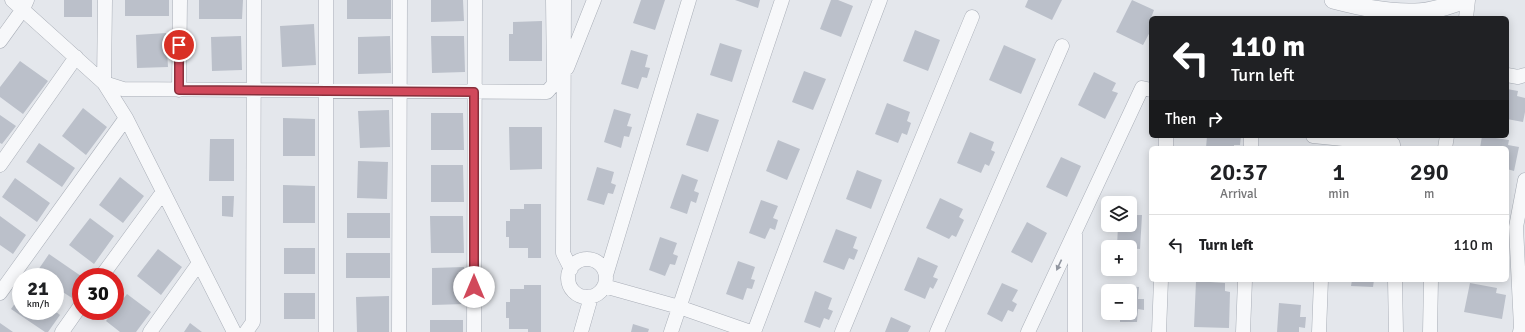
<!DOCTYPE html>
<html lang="en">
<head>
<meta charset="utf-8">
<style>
  :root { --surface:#fff; --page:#f6f6f6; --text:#202124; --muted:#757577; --line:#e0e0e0 }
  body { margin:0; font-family:Signika,sans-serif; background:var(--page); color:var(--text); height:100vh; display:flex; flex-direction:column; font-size:15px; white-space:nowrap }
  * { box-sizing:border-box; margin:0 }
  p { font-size:13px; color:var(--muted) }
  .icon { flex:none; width:22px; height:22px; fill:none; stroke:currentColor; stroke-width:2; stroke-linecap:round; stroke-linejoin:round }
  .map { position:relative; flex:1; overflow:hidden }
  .details { position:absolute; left:1149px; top:146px; width:360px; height:136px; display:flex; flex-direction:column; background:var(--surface); border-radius:6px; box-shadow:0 2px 10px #0003 }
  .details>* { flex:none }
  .top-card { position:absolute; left:1149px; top:16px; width:360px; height:122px; border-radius:6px; box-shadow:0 2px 10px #0003; background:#202124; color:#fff; overflow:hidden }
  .fabs { position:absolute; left:1101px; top:196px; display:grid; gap:8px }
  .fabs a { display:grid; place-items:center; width:36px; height:36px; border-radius:6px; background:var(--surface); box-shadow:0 2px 10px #0003; font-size:20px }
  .speed { position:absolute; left:12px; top:268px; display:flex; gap:8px; font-size:20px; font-weight:700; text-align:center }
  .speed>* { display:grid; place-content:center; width:52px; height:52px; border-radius:50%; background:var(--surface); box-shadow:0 2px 10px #0003; line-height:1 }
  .speed small { font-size:10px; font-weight:400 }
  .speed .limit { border:6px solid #d22; background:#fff; color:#111 }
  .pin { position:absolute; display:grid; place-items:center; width:34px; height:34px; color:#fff; margin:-17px; border:2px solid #fff; border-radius:50%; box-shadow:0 1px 4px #0007 }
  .me { position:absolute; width:44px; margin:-22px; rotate:0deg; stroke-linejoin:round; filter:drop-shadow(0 0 3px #0008) }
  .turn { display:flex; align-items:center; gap:14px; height:84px; padding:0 16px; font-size:18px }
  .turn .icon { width:52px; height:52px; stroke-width:2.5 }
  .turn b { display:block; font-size:28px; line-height:34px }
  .then { display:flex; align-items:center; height:38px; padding:0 16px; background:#0003; gap:8px; font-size:15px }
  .eta { display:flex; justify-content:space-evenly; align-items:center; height:68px; text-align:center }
  .eta b { font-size:24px; font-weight:600; line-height:28px }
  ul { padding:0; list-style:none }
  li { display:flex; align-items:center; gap:12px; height:60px; padding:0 16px; border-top:1px solid var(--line) }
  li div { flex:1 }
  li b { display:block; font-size:15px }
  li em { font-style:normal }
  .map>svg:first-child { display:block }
  .building { fill:#bbc0ca }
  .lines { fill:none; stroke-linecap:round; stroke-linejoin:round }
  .minor-casing { stroke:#a9aeb7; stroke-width:15 }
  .tertiary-casing { stroke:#a9aeb7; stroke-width:18 }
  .minor { stroke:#f7f8fa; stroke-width:14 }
  .tertiary { stroke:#f7f8fa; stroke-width:17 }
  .oneway { fill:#9196a0 }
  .route-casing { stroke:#882f3b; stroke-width:10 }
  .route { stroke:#d1495b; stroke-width:7 }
</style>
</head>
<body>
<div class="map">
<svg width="1525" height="332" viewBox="0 0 1525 332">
  <rect width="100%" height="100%" fill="#e4e7ec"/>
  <path class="building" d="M64,0h28v17h-28z
    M125,0h44v16h-44z
    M199,0h44l-1,19h-43z
    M347,0h44v19h-44z
    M431,0h32l1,21 -33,1z
    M641,0h24l-10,30 -22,-7z
    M735,0h25l-2,8z
    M831,0h7l15,6 -12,31 -21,-8z
    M1028,0h34l-10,20 -27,-13z
    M1132,0l22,10 -3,8v12l-8,15 -27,-13z
    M542,21v40h-33v-27h4v-12z
    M314,24l2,41 -34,2 -2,-41z
    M915,30l25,10 -12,31 -25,-10z
    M166,33l2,34 -31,1 -1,-33z
    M241,36l1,34 -30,1 -1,-34z
    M390,36l1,37 -33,1v-37z
    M431,36h33l1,36 -33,1z
    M720,43l22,7 -10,32 -22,-7z
    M1004,45l32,14 -15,35 -32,-14z
    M631,50l17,5 -3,12 5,1 -3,10 -5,-1 -4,12 -17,-5z
    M20,61l28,20 -25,33 -23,-17v-10z
    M804,71l22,8 -13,31 -21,-8z
    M1094,72l22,11 -4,8 6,2 -13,26 -27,-14z
    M1507,89l11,2 -1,5 8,2v14l-2,10 -16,-3z
    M887,103l23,9 -3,9 4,2 -4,12 -5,-2 -4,10 -23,-9z
    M83,108l24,19 -21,28 -24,-19z
    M614,109l17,5 -4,12 5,1 -3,10 -5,-1 -3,12 -17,-6z
    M389,110l1,37 -30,1 -2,-37z
    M431,113h32l1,37h-33z
    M697,113l22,7 -11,32 -22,-7z
    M0,115l16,11 -14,18 -2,-1z
    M283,118l32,1v37h-32z
    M509,127h33v42l-32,1z
    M970,132l24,10 -3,8 4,2 -6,14 -4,-2 -4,9 -24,-10z
    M1207,136h34l-1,9h-6v3h-28z
    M1482,136l27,4 -1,5 11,2 -5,24 -7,-2v-21h-27z
    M210,139h24v42h-25z
    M778,140l22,9 -13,31 -21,-9z
    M39,143l36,25 -13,19 -36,-25z
    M1061,157l20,9 -14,31 -21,-10z
    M358,161l30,1 -1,37 -30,-1z
    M431,165h32l1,37h-33z
    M597,167l17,5 -3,11 5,2 -3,9 -5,-1 -4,12 -17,-5z
    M857,170l25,10 -11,29 -25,-10z
    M682,174l16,6 -4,11 5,2 -3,10 -5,-2 -4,13 -17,-6z
    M120,177l24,19 -21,27 -24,-18z
    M15,178l35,25 -13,19 -35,-25z
    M283,185l32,1v37h-32z
    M222,196h12l-1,21 -11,-1z
    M940,198l23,11 -4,8 5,3 -8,17 -4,-2 -3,4 -23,-11z
    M761,200l17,6 -5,12 5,2 -3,10 -5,-2 -5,11 -16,-6z
    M524,204h17v54h-13v-10h-19v-11h-3v-16h4v-12h14z
    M347,213h43v25h-43z
    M1130,215h12l-2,34 -23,-2 1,-22h12z
    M0,216l26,19 -13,19 -13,-9z
    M430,216h33l1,37h-33z
    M90,218l24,18 -20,28 -25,-19z
    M1027,222l20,11 -15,30 -21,-11z
    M836,229l21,8 -4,11 5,2 -4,10 -5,-2 -5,12 -21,-8z
    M660,237l17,6 -4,11 5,2 -3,9 -5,-1 -5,12 -16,-6z
    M284,248h31v26h-31z
    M158,249l24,18 -21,28 -24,-19z
    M346,253h44v25h-44z
    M49,254l32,22v9l-9,13 -17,-11v-10h-14l-5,-4z
    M918,257l20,9 -5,11 5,2 -5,10 -3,-2 -5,12 -21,-9z
    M738,261l17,6 -4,12 4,1 -3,9 -5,-1 -4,12 -17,-6z
    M464,267l1,37 -33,1v-37z
    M1352,280h22l-1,7 -22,-1z
    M1196,281l29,2v8l5,1 -1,36 -35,-1z
    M1002,283l16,7 -6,11 5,3 -4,8 -5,-2 -6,12 -15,-8z
    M1470,283l27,5 -1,5 10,2 -4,24 -38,-7z
    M524,285h17v47h-13v-3h-19v-11h-3v-16h4v-13h14z
    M1121,286l18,1 -1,12h6v11l-6,-1 -1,13h-17v-9h10v-22h-9z
    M815,291l17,7 -4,11 5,2 -4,9 -5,-2 -4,10 -16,-6z
    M284,293h31v26h-31z
    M127,294l24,18 -15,20h-16l-14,-11z
    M21,295v16h34l5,4 -12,17h-3l-34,-23z
    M389,296v36h-32l-1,-35z
    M1279,303l22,2 -1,12h6l-1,11 -6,-1v5h-22z
    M891,317l20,9 -3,6h-23z
    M430,320h33v12h-33z
    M0,323l13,9h-13z
    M190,323l12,9h-18z
    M633,324l16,5 -1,3h-17z"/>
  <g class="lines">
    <g class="minor-casing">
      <path id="minor" d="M12,0l92,83 22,35 108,214
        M105,0l-1,83 19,6 424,3 7,-8 -1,-84
        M564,0l-1,253 8,16
        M1466,18l2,-18
        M0,41l23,-32 4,-9
        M567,68l27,-68
        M1507,75l11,2 7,-2
        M179,90l1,-90
        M1313,136l80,8v4
        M1166,148v-12
        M1251,148v-12
        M1445,148l2,-12
        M0,165l76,-108
        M1075,234v98
        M568 278a19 19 0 1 1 38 0a19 19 0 1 1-38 0Z
        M606,275l83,-275
        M101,277l62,-85
        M1395,280l1,52
        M604,286l75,21 72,25
        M0,293l126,-175
        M62,332l19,-27
        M150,332l49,-69
        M246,332l7,-10 1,-322
        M326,332v-332
        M399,332l1,-332
        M474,332l1,-332
        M581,332l10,-35
        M671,332l111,-332
        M754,332l126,-332
        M842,332l130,-315
        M937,332l125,-286
        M1028,332l114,-244 9,2
        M1159,332l2,-52
        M1243,332l2,-52
        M1319,332l2,-52
        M1430,332l1,-52
        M1520,332l1,-5 -5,-100 9,-47"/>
    </g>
    <g class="tertiary-casing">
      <path id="tertiary" d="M1333,0c27,7 54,13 82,12 18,0 35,-7 51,-12"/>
    </g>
    <use href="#minor" class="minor"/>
    <use href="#tertiary" class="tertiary"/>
  </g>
  <defs><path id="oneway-solid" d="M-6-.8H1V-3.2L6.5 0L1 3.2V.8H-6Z"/></defs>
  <use class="oneway" href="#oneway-solid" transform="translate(1059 265) rotate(115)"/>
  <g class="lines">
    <g class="route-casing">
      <path id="route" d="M179,45v45l295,2v195"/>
    </g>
    <use href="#route" class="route"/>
  </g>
</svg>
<div class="fabs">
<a><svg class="icon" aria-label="layers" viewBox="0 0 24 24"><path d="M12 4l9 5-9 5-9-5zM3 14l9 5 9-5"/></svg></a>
<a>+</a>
<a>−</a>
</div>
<div class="speed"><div>21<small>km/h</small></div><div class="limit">30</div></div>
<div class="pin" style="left:179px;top:45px;background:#d93025"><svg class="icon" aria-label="arrive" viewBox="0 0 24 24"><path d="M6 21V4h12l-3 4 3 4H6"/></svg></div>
<svg class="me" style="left:474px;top:287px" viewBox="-20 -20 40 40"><circle r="19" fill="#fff"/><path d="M0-13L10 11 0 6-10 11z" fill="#d1495b"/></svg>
<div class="top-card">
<div class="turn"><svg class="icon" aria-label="left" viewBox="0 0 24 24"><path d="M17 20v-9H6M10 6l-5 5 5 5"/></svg><div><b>110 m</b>Turn left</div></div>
<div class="then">Then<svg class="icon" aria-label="right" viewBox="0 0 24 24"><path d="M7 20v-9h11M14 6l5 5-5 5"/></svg></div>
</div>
<section class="details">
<div class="eta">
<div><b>20:37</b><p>Arrival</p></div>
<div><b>1</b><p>min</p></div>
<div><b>290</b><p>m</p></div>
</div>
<ul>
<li><svg class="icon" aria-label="left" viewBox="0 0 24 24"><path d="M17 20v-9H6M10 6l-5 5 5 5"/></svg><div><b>Turn left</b></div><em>110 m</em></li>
</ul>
</section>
</div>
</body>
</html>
